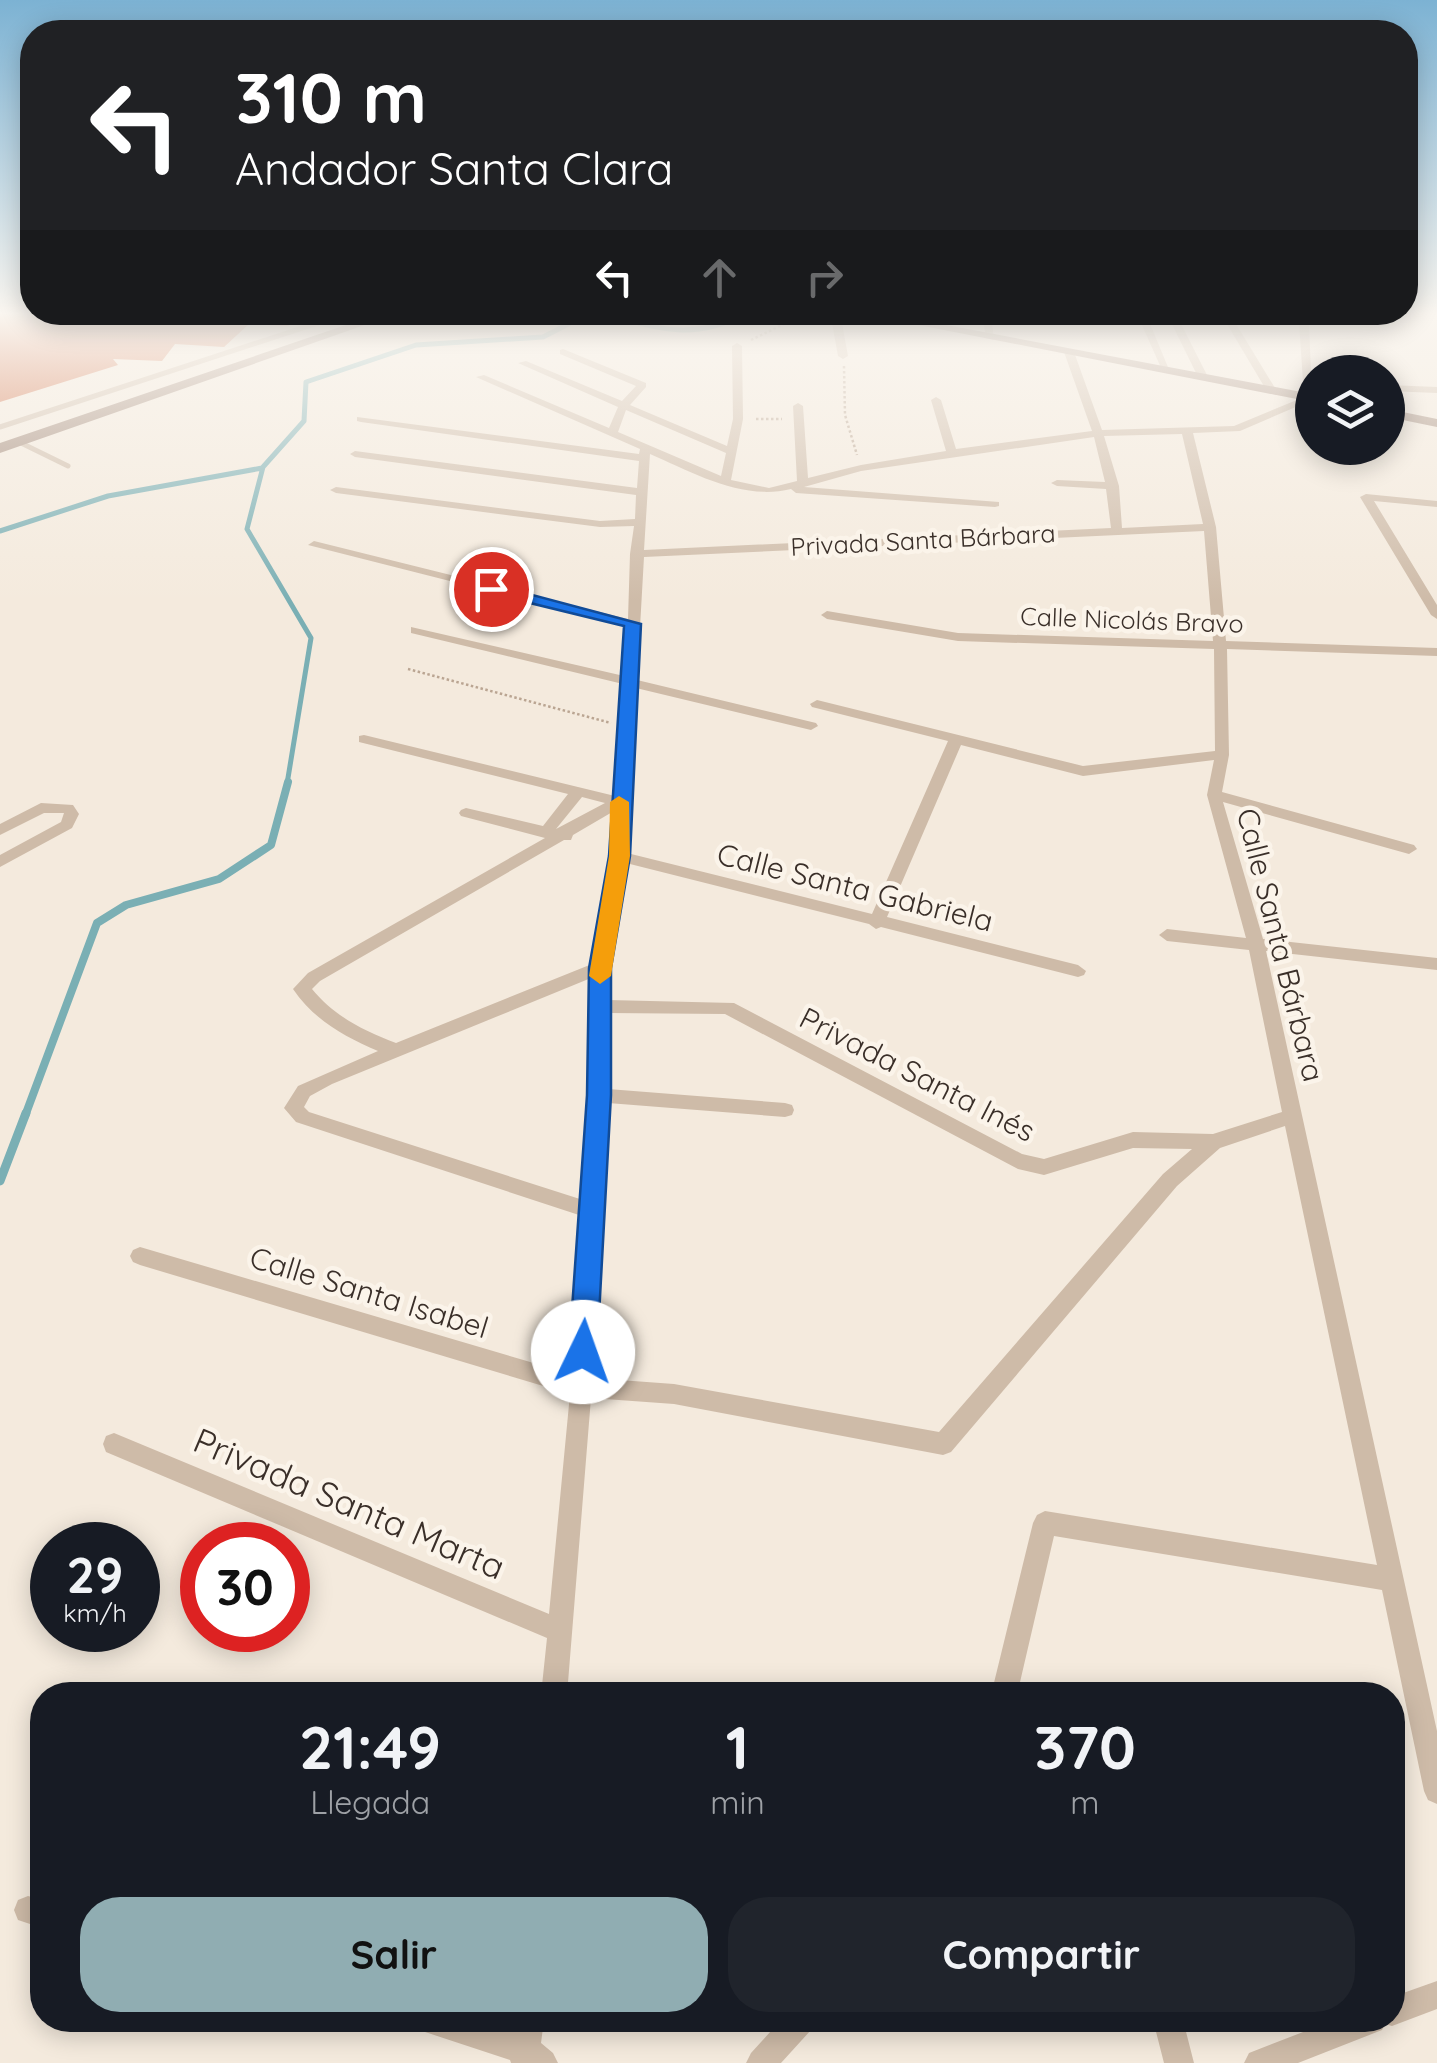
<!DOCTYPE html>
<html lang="es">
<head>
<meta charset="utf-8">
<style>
  :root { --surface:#171b24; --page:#20242c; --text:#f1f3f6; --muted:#9ea1a6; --accent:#90adb2 }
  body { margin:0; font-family:Quicksand,sans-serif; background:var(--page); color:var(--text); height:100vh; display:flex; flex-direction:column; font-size:38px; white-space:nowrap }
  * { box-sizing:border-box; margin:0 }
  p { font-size:32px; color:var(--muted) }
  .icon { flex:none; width:55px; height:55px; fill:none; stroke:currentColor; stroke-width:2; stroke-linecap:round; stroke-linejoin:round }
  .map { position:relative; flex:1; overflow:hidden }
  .drawer { position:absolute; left:30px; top:1682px; width:1375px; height:350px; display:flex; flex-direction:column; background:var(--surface); border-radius:40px; box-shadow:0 5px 25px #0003 }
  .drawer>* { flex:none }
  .hud { position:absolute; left:20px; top:20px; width:1398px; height:305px; border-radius:40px; box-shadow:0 5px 25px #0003; background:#202124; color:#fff; overflow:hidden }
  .controls { position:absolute; left:1295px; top:355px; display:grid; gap:20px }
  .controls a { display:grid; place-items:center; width:110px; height:110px; border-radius:50%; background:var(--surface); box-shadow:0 5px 25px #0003; font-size:50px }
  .speed { position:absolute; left:30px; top:1522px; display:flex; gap:20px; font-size:50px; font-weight:700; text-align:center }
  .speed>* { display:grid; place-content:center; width:130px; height:130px; border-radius:50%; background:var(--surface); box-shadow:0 5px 25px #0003; line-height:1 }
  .speed small { font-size:25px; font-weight:400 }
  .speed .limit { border:15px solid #d22; background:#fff; color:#111 }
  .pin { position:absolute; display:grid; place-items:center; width:85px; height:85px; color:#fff; margin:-42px; border:5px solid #fff; border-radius:50%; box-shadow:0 2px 10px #0007 }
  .me { position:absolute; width:110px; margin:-55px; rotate:3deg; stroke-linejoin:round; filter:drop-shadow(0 0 8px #0008) }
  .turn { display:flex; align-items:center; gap:35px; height:210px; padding:0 50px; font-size:45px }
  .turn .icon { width:130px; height:130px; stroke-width:2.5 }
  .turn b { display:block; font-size:70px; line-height:85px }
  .lanes { display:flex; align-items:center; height:95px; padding:0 50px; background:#0003; justify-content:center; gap:50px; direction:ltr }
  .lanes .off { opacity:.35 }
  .eta { display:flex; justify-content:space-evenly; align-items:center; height:170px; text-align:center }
  .eta b { font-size:60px; font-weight:700; line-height:70px }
  .button { display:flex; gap:20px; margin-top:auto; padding:20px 50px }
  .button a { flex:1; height:115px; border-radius:40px; background:var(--accent); color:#111; font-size:40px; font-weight:700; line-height:115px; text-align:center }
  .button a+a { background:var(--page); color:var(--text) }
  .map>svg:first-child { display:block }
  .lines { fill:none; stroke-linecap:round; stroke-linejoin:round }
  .stream-far2 { stroke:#7aafb4; stroke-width:5 }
  .stream-far1 { stroke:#7aafb4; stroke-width:8 }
  .stream { stroke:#7aafb4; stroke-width:9 }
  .building { fill:#cf6941 }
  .path { stroke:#baa592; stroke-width:2.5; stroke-dasharray:2.5 2.5; stroke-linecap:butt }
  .lane { stroke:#cebba8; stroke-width:5 }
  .street { fill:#cebba8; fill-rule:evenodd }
  .secondary { fill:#a28979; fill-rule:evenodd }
  .route { fill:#1a73e8; stroke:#114b97; stroke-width:2.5 }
  .slow { fill:#f59e0b }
  .labels { text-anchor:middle; stroke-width:9; stroke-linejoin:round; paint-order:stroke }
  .far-street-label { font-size:25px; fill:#3a2f29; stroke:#fbf4ea }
  .street-label { font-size:30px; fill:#3a2f29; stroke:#fbf4ea }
  .near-street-label { font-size:35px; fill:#3a2f29; stroke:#fbf4ea }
</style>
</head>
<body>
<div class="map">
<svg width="1437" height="2063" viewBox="0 0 1437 2063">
  <rect width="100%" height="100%" fill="#f4eadd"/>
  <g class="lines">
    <path class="stream-far2" d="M608,314c51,17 89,25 138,0
      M0,531l108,-35 154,-28
      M287,784l24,-146 -64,-109 16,-62 41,-46 2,-39 110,-37 127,-8 45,-23"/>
    <path class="stream-far1" d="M25,1116l72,-193 29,-18 93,-26 52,-34 17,-63"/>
    <path class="stream" d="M0,1181l26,-68"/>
  </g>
  <path class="building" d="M0,314h315v1l-28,11 -38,-2 -25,23 -49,-3 -13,17 -49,-2 5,6 -118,37z"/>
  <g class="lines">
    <path class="path" d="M751,340l33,-16 3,-10
      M844,366l1,49 12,40
      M756,419h26
      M408,669l203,54"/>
    <path class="lane" d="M0,427l345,-113
      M19,442l49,24"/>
    <path class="street" d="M840,314h10l-8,9 6,33 -5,3 -5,-3 -6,-33z
      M982,314h9l3,26 -8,-2z
      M1089,314h9l3,3 -8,2z
      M1137,314h9l24,58 -8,-2z
      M1167,314h9l32,63 -2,2 -8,-2z
      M1221,314h9l48,79 -1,2 -9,-2z
      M1304,319l5,3 3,78 -72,31 -47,2 23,94 10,114 211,7v8l-210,-7 2,106 -7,37 192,53 3,4 -8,5 -186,-52 40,137 174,19v12l-171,-19 171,780v73l-9,-4 -4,-9 -42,-201 -328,-54 -37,159h-26l42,-172 4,-8 8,-4 332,54 -92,-439 -65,22 -43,38 -226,266 -8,3 -269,-51 -83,-6 -24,297h-26l6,-57 -441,-186 -3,-8 3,-8 8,-3 435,181 21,-220 -430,-129 -7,-3 -3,-6 3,-6 7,-3 431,127 11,-158 -286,-94 -12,-14 14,-22 80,-35c-33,-14 -64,-31 -85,-62l15,-16 237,-135 -84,-22 -2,-3 2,-3 5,-2 77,18 25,-32 -209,-52v-6l5,-1 251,61 8,-112 -212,-51v-6l213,49 3,-50 -319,-81 6,-4 314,78 2,-65 4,-28 -34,1 -264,-34 -6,-3 6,-3 264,34 35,-2 1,-24 -281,-38 -5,-3 5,-3 282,37 2,-27 -278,-39 -4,-1v-4l282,37 1,-5 -164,-72 8,-2 125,53 9,-21 -100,-44 8,-2 96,40 14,-15 -76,-32v-4l3,-1 83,34v4l-16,18 97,41 6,-27 -1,-73 5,-3 5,3 1,73 -12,61 38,8 28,-7 -4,-75 5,-3 5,3 5,72 53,-13 85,-14 -15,-51 5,-3 5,3 15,49 136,-18 -28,-79 5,-3 5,3 28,78 132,-4 70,-29 -5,-75zM626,410l100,43 -5,23 -103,-44zM1182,434l21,90 -81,4 -3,-42 -15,-50zM1094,437l11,45 -48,-2 -6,3 6,3 49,3 5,39 -467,22 6,-96c44,19 92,47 141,35l5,4 199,14 4,-1v-4l-195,-15 57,-16zM1204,531l9,110 -255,-8 -131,-22 -6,4 6,4 131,22 256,8 1,102 -132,15 -266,-66 -7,4 2,3 136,34 -76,173 -245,-61 9,-165 175,42 7,-4 -2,-3 -179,-43 7,-123zM961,745l122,31 131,-16 -7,35 39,143 -79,-9 -8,6 8,6 82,9 33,162 -69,22 -80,-2 -89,27 -22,-5 -288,-151 -126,-3v-32l18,-105 243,61 7,5 5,-2 197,50 6,-2 2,-4 -8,-6 -191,-48zM582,797l23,6 -49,26zM614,811l-3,45 -19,108 -196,79c-32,-12 -62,-27 -84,-54l8,-8 244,-141h7l2,-5zM591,978l-1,117 -7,105 -274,-88 -5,-5 6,-11 22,-12zM608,1013l117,1 293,155 26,6 89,-27 59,1 -29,25 -224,258 -265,-48 -82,-6 16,-275 177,14 7,-2 2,-5 -2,-5 -7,-2 -177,-14z
      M1388,385l49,2v6l-49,-2z
      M1366,494l71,7v6l-63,-6 63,104v14l-6,-4 -71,-118z
      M41,803l32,2 6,9 -7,14 -72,39v-12l61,-33 3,-9h-20l-44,22v-11z
      M28,1896l14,4v28l-24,-8 -4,-10 4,-10z
      M1437,1981v28l-45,17 -7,-2 -3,6 -84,33h-54l5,-10 85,-33h58v-23z
      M414,2020h62l37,12 1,-12h30l-3,23 12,10 5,10h-47l-1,-3 -91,-30z
      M781,2020h35l-5,10 -30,33h-35l5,-10z
      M1153,2020h30l11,43h-30z"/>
    <path class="secondary" d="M378,314h18l-396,139v-10z
      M862,314h26l424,80v8z
      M1388,409l49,10v8l-49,-10z"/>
  </g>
  <linearGradient id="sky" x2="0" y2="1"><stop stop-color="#7cb2d3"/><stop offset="0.52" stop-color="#faf6f0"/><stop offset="1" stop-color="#faf6f0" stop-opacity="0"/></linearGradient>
  <rect width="1437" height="602" fill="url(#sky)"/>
  <path class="route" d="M491,584l150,40 -11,232 -19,112v127l-14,257 -4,9 -10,3 -10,-3 -4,-9 18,-257 2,-127 20,-112 15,-230 -139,-34v-7z"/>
  <path class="slow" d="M619,796l10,6 1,54 -19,120 -11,8 -11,-8 20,-120 1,-54z"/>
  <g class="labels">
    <g class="far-street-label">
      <text transform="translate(923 540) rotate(-3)" y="9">Privada Santa Bárbara</text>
      <text transform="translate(1132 620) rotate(2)" y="9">Calle Nicolás Bravo</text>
    </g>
    <g class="street-label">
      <text transform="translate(855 888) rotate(14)" y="10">Calle Santa Gabriela</text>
      <text transform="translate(1280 945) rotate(76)" y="10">Calle Santa Bárbara</text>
      <text transform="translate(917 1075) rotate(27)" y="10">Privada Santa Inés</text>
      <text transform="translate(369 1293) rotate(17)" y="10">Calle Santa Isabel</text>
    </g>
    <g class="near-street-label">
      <text transform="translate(349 1504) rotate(23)" y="12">Privada Santa Marta</text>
    </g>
  </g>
</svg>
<div class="controls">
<a><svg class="icon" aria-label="layers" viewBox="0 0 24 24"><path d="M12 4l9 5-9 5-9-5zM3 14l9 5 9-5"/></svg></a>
</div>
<div class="speed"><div>29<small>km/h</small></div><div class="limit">30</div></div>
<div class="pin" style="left:491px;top:589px;background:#d93025"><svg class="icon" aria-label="arrive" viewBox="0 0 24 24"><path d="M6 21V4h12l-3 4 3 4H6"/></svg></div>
<svg class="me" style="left:583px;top:1352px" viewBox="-20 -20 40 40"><circle r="19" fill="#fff"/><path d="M0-13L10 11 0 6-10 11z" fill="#1a73e8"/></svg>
<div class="hud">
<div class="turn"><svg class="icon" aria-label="left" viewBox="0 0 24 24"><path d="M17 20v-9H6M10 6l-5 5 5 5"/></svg><div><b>310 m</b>Andador Santa Clara</div></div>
<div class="lanes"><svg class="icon" aria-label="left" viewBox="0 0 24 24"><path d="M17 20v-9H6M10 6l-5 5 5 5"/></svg><svg class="icon off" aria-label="ahead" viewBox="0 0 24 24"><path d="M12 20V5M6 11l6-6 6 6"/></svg><svg class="icon off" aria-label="right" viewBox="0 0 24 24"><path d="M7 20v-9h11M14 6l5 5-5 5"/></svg></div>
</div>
<section class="drawer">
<div class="eta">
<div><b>21:49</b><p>Llegada</p></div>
<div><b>1</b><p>min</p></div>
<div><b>370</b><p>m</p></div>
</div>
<div class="button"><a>Salir</a><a>Compartir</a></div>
</section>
</div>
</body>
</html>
